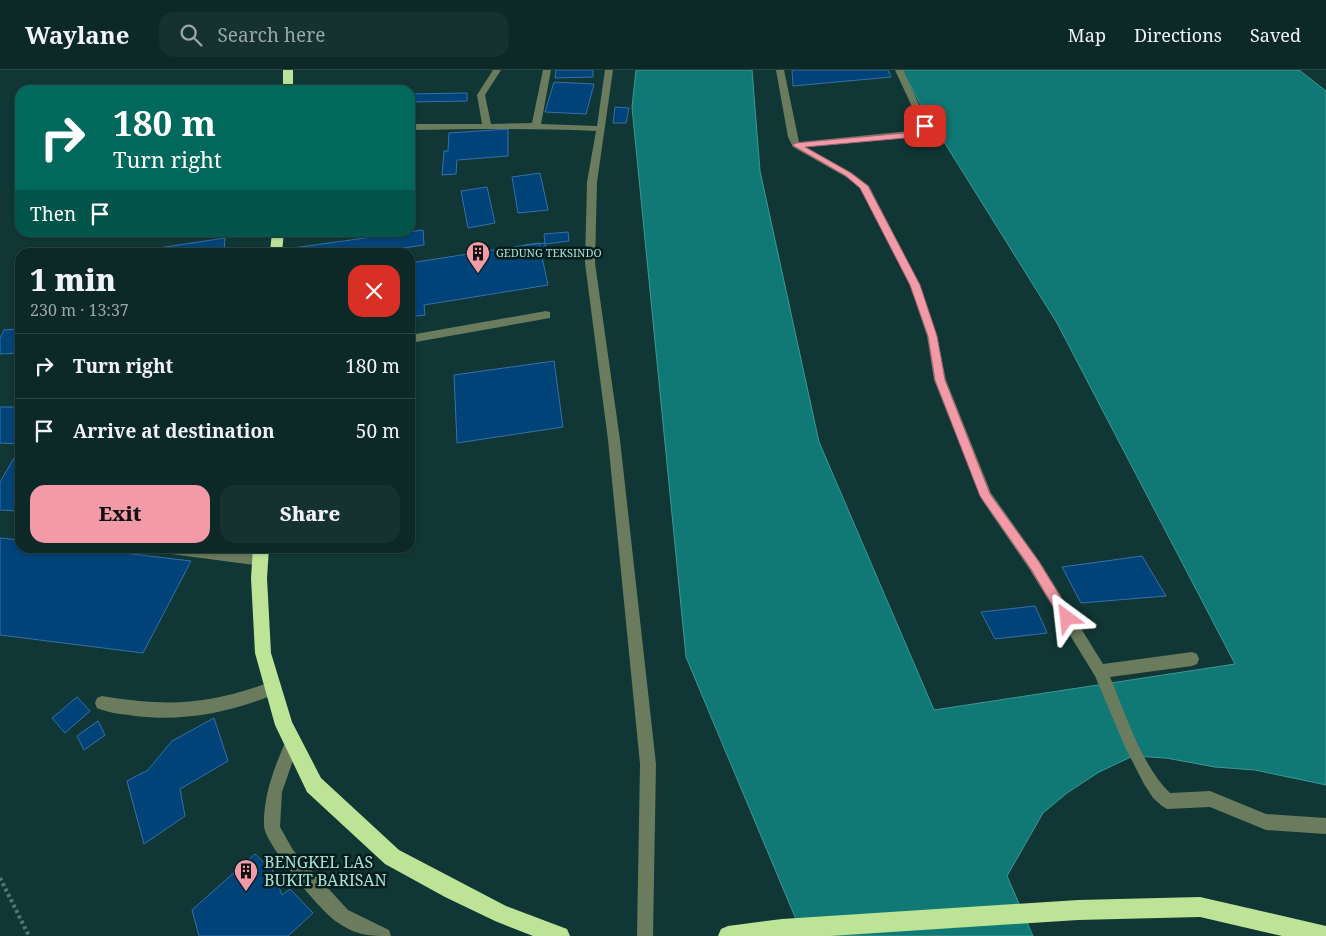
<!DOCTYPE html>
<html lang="en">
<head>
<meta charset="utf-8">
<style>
  :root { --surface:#0c2928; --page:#153130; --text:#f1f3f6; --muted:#9aa6a8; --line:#2c4545; --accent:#f39aa8 }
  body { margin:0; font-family:"Noto Serif",serif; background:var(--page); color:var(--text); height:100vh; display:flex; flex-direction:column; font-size:19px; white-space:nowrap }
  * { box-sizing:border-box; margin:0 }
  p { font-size:16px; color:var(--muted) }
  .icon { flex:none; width:28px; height:28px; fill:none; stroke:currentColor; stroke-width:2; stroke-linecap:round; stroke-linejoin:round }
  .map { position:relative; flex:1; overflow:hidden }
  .side { position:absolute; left:15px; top:178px; width:400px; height:305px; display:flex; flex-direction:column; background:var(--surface); border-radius:15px; box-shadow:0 1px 4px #0004,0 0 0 1px var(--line) }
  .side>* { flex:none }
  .banner { position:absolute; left:15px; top:15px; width:400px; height:152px; border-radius:15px; box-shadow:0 1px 4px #0004,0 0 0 1px var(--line); background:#00695c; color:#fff; overflow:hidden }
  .pin { position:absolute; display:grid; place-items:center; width:42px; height:42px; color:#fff; margin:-21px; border-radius:10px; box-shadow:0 2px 8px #0006 }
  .me { position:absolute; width:55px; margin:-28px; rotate:330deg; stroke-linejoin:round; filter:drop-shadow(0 0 4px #0008) }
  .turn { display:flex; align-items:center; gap:18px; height:105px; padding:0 15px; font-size:22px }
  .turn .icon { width:65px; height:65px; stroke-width:2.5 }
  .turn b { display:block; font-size:35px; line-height:42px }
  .then { display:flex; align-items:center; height:48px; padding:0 15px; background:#0003; gap:10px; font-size:19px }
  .round { display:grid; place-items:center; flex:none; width:52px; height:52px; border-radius:15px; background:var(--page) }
  .headline { display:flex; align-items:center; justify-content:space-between; height:85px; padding:0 15px }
  h1 { font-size:30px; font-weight:800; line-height:38px }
  .cta { display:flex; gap:10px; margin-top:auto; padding:10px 15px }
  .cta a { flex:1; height:58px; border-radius:15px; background:var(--accent); color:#111; font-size:20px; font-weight:800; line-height:58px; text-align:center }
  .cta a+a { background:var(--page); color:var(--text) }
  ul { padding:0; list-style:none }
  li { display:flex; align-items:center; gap:15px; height:65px; padding:0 15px; border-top:1px solid var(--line) }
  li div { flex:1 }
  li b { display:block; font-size:19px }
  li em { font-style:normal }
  header { display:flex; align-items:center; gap:30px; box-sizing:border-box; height:70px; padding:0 25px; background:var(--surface); border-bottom:1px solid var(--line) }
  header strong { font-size:24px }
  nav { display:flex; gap:28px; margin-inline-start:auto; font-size:18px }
  .search { width:350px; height:45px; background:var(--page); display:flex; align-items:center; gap:12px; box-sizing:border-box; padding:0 18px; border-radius:15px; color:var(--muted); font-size:19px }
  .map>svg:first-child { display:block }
  .water { fill:#107975; stroke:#3f9894 }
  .building { fill:#004378; stroke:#3770a9 }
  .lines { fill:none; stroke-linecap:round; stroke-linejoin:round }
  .path { stroke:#4c7875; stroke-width:4; stroke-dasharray:3 3; stroke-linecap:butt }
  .minor { fill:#6b7b5d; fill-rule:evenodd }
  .highway { fill:#bde397; fill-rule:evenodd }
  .route { fill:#f39aa8; stroke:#9e646d }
  .labels { text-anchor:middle; stroke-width:5; stroke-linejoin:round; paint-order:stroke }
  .far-poi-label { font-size:11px; fill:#ace0db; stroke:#031d1b; text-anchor:start }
  .near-poi-label { font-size:16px; fill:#ace0db; stroke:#031d1b; text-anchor:start }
</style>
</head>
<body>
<header>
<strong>Waylane</strong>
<div class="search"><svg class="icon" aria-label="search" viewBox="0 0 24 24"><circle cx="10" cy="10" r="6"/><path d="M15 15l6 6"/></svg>Search here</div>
<nav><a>Map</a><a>Directions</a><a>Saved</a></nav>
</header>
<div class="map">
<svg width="1326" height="866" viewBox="0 0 1326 866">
  <rect width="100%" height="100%" fill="#103735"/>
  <path class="water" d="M636,0h116l8,101 59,271 115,268 301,-46 -178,-341 -136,-218 -19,-35h397l27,21v694l-71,-15 -40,-3 -49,-9 -33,-2 -34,16 -32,21 -24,20 -36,63 26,60h-230l-117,-279 -54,-550z"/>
  <path class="building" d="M556,0h37v7l-38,1z
    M792,0h96l3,7 -98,9z
    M554,12l40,2 -8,30 -41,-2z
    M467,23v8l-57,1v-8z
    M615,37l14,1 -3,15h-13z
    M508,59v27l-51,4 -1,14 -14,1 2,-24h4l1,-18z
    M540,103l8,37 -30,3 -6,-36z
    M487,117l8,36 -27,5 -7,-37z
    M423,160l1,15 -48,7h-83v-4z
    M568,162l1,9 -24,3 -1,-10z
    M225,168l-1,14h-92z
    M539,173l9,42 -124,20 1,10 -15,2v-54z
    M545,173l1,8 -21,3v-9z
    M20,259v24l-20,1v-16l4,-8z
    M554,291l9,66 -106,16 -3,-68z
    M0,337h20v37l-20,-1z
    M20,378v63l-20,-1v-28z
    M0,468l20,2v8h62l109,13 -48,92 -143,-18z
    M1142,486l24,40 -85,7 -19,-36z
    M1035,536l12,27 -52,6 -14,-27z
    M77,627l13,14 -25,22 -13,-15z
    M214,648l14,43 -48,28 5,27 -41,28 -17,-63 21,-11 24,-29z
    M98,651l7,14 -21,15 -7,-14z
    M255,784l18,17 9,24 8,-6 23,24 -25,23h-89l-7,-26z"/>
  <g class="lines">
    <path class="path" d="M0,808l29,58"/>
    <path class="minor" d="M493,0h8l-16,25 6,29 41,-1 11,-53h8l-10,54 56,2 8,-56h8l-16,112 -2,81 25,177 36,324 -3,172h-16l3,-172 -32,-324 -23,-177 2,-81 9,-51c-63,-3 -123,-2 -186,-1v-6h72l-5,-29z
      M776,0h8l15,72 120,-12 2,-4 -26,-56h8l26,56 -3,8 -10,3 -110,10 46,26 17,13 51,99 17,51 9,44 45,113 49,69 63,102 89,-12 5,2 2,5 -2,5 -5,2 -82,11c16,37 31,88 60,116l40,-2 56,23 60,4v16l-60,-4 -56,-23 -43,2 -5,-3 -9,-8 -9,-14 -19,-37 -30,-71 -65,-106 -48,-70 -48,-120 -7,-44 -17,-51 -50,-97 -14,-11 -53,-30 -5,-10z
      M410,103l5,1v4l-5,1z
      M546,241l4,1v6l-140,25v-8z
      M165,478h46l50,6 5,2 2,4 -2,4 -5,2 -90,-12 -5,-2z
      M273,611l5,2 2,5 -2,5c-47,19 -92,29 -143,23 -13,-2 -27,-3 -38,-8l-2,-5 2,-5 5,-2c67,11 107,9 171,-15z
      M292,666l5,2 2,5 -17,49 -2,35 13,23 55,60 41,20 2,6c-22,0 -34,0 -54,-14 -16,-10 -72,-78 -73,-96 -1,-31 11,-60 23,-88z"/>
    <path class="highway" d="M283,0h10v20h-10z
      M272,162h12l-2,20h-12z
      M253,478h16l-2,30 4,75 21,69 29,56 78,72 107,56 61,23 3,7h-37l-38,-15 -50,-24 -60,-33 -78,-72 -32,-67 -20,-72 -4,-75z
      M1200,827l126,29v10h-44l-82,-19 -122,3 -248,16h-112l3,-7 7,-3 54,-7 296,-19z"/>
  </g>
  <path class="route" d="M925,54l4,2 -2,6 -11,5 -111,10 46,26 17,13 52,99 17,51 8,44 45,114 49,68 32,52 2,4 -2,5 -4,1 -4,-1 -32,-54 -51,-73 -45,-116 -7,-44 -18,-51 -50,-97 -14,-12 -54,-31 4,-2 119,-11z"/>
  <defs>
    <g id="building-pin" transform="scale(1.25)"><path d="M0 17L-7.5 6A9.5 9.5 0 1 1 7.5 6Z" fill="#f39aa8" stroke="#031d1b"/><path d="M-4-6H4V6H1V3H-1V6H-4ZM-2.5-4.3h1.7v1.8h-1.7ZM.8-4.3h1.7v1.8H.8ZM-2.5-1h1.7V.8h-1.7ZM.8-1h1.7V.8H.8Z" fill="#111"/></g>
  </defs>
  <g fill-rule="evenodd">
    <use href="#building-pin" x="478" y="183"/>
    <use href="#building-pin" x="246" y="801"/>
  </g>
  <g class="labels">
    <g class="far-poi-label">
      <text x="496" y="187">GEDUNG TEKSINDO</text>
    </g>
    <g class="near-poi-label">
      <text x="264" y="798">BENGKEL LAS<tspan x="264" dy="18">BUKIT BARISAN</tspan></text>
    </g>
  </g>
</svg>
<div class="pin" style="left:925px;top:56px;background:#d93025"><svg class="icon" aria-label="arrive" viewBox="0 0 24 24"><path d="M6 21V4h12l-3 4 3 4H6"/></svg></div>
<svg class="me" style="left:1067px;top:548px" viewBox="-20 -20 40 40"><path d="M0-17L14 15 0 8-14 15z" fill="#f39aa8" stroke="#fff" stroke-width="4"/></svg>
<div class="banner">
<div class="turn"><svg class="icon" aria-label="right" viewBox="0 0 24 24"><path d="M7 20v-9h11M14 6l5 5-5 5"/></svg><div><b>180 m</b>Turn right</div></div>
<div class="then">Then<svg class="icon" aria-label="arrive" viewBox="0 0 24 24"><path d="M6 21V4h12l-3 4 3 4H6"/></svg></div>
</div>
<section class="side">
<div class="headline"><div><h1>1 min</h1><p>230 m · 13:37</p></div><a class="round" style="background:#d93025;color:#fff"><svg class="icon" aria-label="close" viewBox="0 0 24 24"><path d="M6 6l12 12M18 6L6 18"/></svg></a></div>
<ul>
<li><svg class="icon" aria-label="right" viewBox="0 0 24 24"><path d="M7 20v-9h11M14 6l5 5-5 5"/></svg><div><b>Turn right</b></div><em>180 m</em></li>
<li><svg class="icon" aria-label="arrive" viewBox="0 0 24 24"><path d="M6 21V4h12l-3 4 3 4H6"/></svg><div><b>Arrive at destination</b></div><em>50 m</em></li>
</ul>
<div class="cta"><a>Exit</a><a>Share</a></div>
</section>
</div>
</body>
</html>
